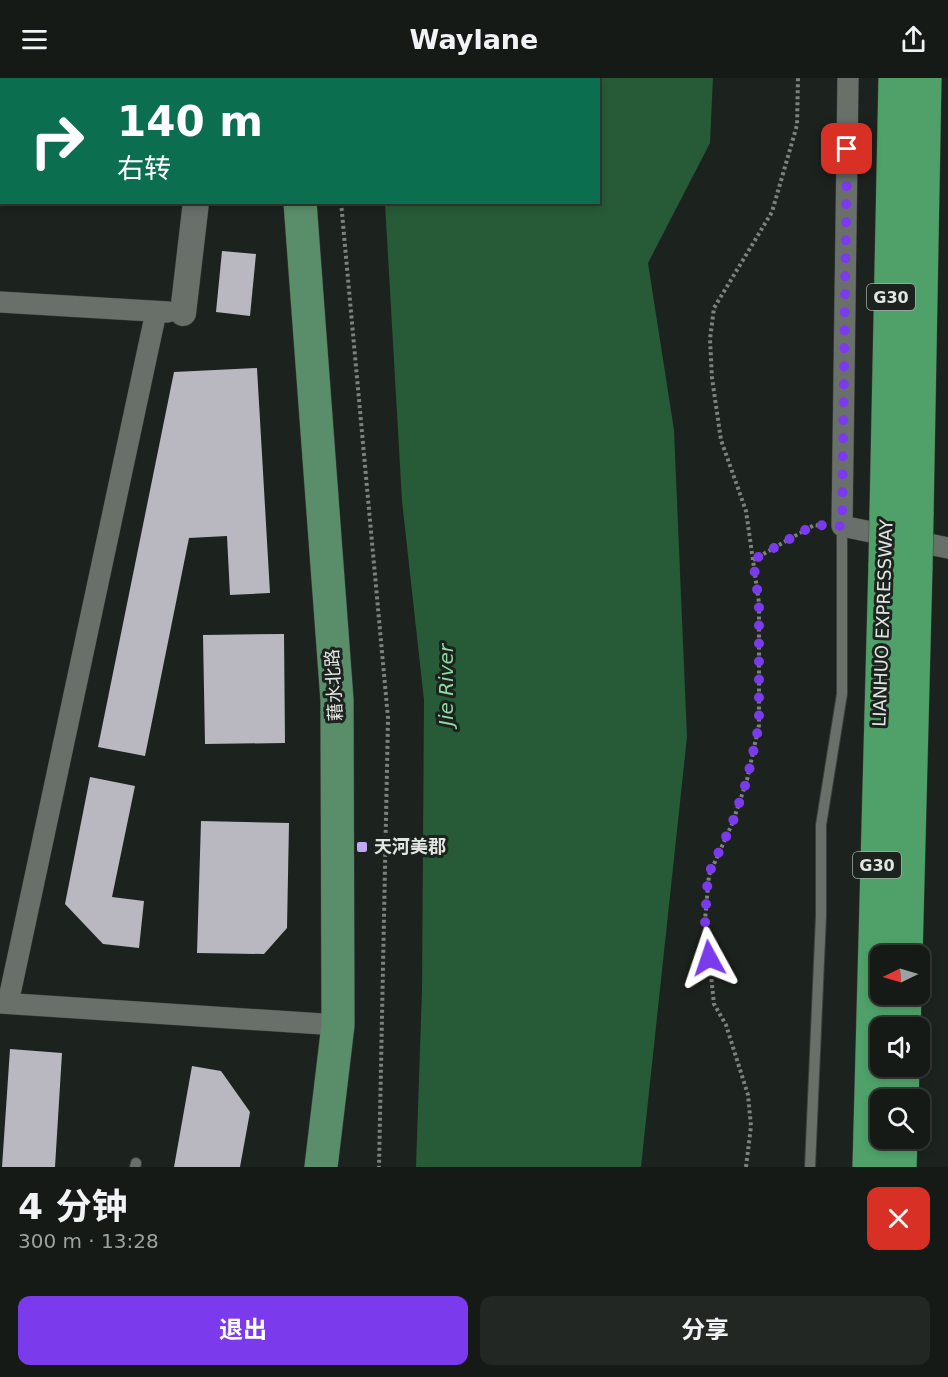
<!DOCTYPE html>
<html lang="zh">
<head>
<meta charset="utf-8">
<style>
  :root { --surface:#151a16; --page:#222723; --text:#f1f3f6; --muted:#9da1a1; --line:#343835; --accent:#7c3aed }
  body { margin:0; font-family:"DejaVu Sans","Noto Sans SC",sans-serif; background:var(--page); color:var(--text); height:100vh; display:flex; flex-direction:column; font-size:22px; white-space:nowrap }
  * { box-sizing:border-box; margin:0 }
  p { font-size:20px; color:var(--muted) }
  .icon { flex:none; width:33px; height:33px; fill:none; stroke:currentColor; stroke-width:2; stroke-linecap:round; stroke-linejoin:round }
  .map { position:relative; height:1089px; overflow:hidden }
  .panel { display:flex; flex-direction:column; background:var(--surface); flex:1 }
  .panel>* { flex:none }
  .banner { position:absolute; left:0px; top:0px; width:600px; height:126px; box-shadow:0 3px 9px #0003,0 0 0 2px var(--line); background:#0b6e4f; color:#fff; overflow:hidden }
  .needle { width:39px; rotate:265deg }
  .controls { position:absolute; left:870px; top:867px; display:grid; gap:12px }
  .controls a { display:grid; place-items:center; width:60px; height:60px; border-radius:12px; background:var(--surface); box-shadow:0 3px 9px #0003,0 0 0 2px var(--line); font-size:30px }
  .pin { position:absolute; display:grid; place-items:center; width:51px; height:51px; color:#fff; margin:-26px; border-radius:12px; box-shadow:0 3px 9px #0006 }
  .me { position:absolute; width:66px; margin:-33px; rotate:355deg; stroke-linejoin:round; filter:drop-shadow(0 0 4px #0008) }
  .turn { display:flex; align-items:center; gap:21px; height:126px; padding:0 18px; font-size:27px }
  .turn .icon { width:78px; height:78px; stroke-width:2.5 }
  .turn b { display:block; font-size:42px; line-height:51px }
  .round { display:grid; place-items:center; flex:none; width:63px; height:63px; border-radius:12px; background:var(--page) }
  .summary { display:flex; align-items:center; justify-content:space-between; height:102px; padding:0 18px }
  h1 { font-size:36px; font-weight:700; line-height:45px }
  .button { display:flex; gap:12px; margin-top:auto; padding:12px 18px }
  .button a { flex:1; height:69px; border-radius:12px; background:var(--accent); color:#fff; font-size:24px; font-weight:700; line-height:69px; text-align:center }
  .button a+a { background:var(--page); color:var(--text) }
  header { display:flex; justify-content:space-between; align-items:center; height:78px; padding:0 18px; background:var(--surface); font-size:27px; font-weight:700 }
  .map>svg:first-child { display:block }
  .water { fill:#275a37 }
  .building { fill:#b9b7c0 }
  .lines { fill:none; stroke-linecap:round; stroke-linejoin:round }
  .service-casing { stroke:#3b403c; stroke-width:12 }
  .minor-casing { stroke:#3b403c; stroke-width:22 }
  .tertiary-casing { stroke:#3b403c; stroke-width:27 }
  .primary-casing { stroke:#3b403c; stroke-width:34 }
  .motorway-casing { stroke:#3b403c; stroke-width:34 }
  .path { stroke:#7d827e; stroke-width:4; stroke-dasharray:3 3; stroke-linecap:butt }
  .service { stroke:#69706a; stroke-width:10 }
  .minor { stroke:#69706a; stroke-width:21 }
  .tertiary { stroke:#69706a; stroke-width:26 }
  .primary { stroke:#5a8d69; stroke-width:33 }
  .motorway { stroke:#50a169; stroke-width:33 }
  .motorway-bridge-casing { stroke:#3b403c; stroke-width:34; stroke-linecap:butt }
  .motorway-bridge { stroke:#50a169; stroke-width:33 }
  .route { stroke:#7c3aed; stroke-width:10; stroke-dasharray:0 18 }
  .poi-dot { fill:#c0a8f4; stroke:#1c221d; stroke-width:2 }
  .labels { text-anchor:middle; stroke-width:6; stroke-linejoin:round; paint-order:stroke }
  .shield { fill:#1c221d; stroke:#a7aba8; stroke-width:1.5 }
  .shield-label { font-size:16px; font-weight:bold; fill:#e2e6e3 }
  .street-label { font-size:18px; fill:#e2e6e3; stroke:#1c221d }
  .poi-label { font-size:18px; font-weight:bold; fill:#e2e6e3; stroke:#1c221d; text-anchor:start }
  .water-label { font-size:20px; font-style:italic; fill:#8edaa2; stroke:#1c221d }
</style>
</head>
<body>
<header><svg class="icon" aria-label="menu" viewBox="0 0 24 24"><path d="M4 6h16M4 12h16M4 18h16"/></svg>Waylane<svg class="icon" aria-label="share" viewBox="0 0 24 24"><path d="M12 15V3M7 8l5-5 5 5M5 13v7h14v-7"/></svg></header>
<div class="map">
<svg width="948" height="1089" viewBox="0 0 948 1089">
  <rect width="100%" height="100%" fill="#1c221d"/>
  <path class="water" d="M375,0h338l-3,65 -62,120 26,167 13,307 -46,430h-225l6,-177 2,-290 -22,-199 -17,-298 213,-1v-122z"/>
  <path class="building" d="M222,173l34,3 -6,62 -34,-4z
    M257,290l13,225 -40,2 -3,-59 -38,2 -44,218 -47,-9 76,-375z
    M284,556l1,109 -80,1 -2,-109z
    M90,699l45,9 -23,111 32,4 -5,47 -36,-4 -38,-40z
    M201,743l88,2 -2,105 -23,26 -67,-1z
    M10,971l52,4 -7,114h-53z
    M192,988l29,5 29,41 -10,55h-66z"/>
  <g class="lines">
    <g class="service-casing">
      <path id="service" d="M135,1089l1,-4
        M810,1089l11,-251v-91l21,-131v-168"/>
    </g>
    <g class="minor-casing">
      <path id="minor" d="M848,0l-6,448 106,22
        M0,224l168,10
        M0,925l338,22
        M8,925l148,-691"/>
    </g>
    <g class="tertiary-casing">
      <path id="tertiary" d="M209,2v-2
        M183,235l13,-111"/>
    </g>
    <g class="primary-casing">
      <path id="primary" d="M291,0v2
        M300,124l37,498 1,325 -17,142"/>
    </g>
    <g class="motorway-casing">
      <path id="motorway" d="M886,437l9,-437
        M917,437l8,-437
        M906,878l10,-389
        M904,950l1,-34
        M902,1022l1,-34
        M869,1089l16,-603
        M900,1089l1,-29"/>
    </g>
    <path class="path" d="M331,0v2
      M341,124l47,516 -9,449
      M753,482l61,-35 9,1
      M746,1089l5,-41 -3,-31 -22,-70 -12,-21 -9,-84 4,-45 23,-51 15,-44 12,-55v-122l-13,-92 -25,-71 -9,-62 -2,-39 4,-31 58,-96 25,-87 1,-47"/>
    <use href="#service" class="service"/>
    <use href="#minor" class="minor"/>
    <use href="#tertiary" class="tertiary"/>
    <use href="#primary" class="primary"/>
    <use href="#motorway" class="motorway"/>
    <g class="motorway-bridge-casing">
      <path id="motorway-bridge" d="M885,486l1,-49
        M916,489l1,-52"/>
    </g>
    <use href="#motorway-bridge" class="motorway-bridge"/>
  </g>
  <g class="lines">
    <path class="route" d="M709,880l-4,-37 3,-46 24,-51 15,-44 12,-55v-122l-6,-43 61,-35 28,1 5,-377"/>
  </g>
  <rect class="poi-dot" x="356" y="763" width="12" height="12" rx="3"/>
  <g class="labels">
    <g class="shield">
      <rect x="867" y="206" width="48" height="26" rx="4.5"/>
      <rect x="853" y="774" width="48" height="26" rx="4.5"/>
    </g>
    <g class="shield-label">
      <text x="891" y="225">G30</text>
      <text x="877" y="793">G30</text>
    </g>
    <g class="street-label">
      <text transform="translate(883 545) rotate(-88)" y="6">LIANHUO EXPRESSWAY</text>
      <text transform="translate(334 607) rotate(-93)" y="6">藉水北路</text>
    </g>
    <g class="poi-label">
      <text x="374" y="775">天河美郡</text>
    </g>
    <g class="water-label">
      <text transform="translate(446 607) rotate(-90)" y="7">Jie River</text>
    </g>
  </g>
</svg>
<div class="controls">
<a><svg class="needle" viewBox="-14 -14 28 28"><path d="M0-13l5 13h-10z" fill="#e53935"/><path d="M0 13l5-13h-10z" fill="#9da1a1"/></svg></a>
<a><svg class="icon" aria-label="sound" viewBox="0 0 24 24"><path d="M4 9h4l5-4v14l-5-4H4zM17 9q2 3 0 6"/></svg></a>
<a><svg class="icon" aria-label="search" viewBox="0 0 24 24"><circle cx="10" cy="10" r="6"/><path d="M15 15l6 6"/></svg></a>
</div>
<div class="pin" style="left:847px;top:71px;background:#d93025"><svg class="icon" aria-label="arrive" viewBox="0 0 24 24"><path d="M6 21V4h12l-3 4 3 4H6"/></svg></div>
<svg class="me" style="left:709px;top:880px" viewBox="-20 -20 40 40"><path d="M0-17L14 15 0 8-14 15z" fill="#7c3aed" stroke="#fff" stroke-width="4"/></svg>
<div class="banner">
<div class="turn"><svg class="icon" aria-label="right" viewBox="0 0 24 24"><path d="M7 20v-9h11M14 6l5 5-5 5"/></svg><div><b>140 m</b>右转</div></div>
</div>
</div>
<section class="panel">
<div class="summary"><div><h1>4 分钟</h1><p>300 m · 13:28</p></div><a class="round" style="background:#d93025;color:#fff"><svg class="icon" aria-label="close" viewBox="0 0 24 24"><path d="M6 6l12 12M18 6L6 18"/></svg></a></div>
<div class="button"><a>退出</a><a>分享</a></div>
</section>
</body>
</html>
